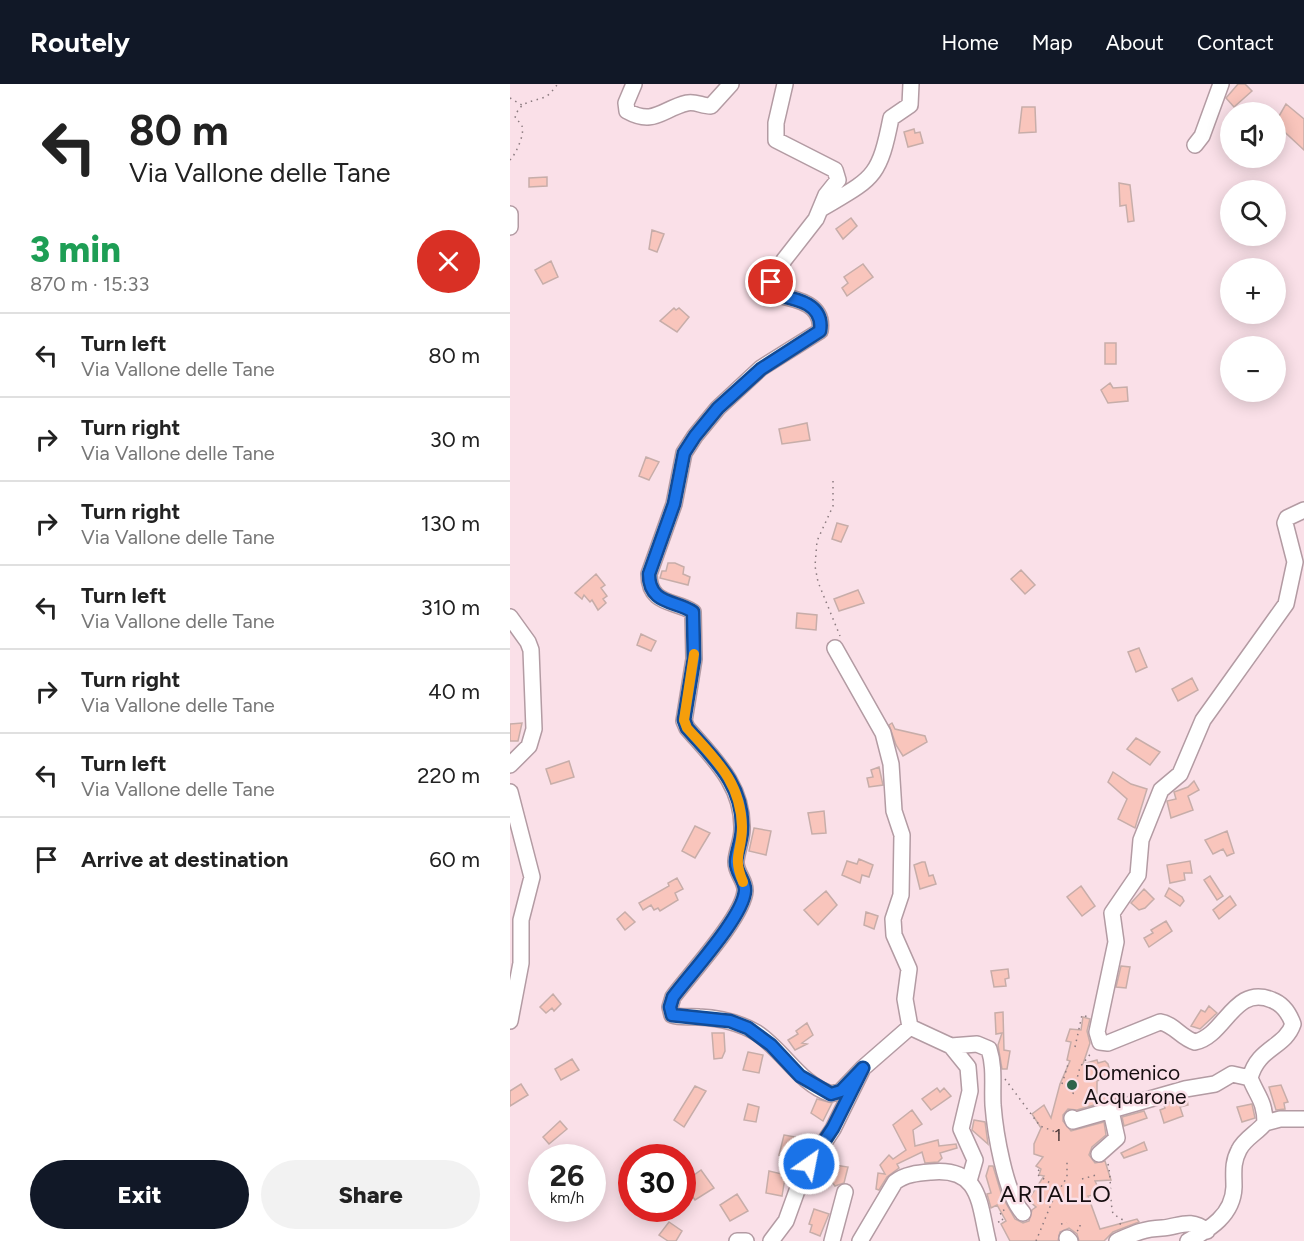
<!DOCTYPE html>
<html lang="en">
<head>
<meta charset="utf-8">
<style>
  :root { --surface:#fff; --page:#f2f2f2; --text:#222; --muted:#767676; --line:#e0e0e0; --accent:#111827 }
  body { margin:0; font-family:Figtree,sans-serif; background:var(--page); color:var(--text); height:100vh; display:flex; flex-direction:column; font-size:22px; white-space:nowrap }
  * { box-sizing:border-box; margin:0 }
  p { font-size:20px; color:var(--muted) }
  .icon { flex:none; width:33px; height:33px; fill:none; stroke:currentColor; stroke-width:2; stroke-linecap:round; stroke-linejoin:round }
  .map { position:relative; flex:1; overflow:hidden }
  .drawer { display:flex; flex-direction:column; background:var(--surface); width:510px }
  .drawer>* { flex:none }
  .top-card { background:#fff; color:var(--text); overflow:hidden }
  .controls { position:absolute; left:710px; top:18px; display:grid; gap:12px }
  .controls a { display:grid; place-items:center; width:66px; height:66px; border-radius:50%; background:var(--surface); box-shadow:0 3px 15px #0003; font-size:30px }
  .speed { position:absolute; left:18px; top:1060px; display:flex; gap:12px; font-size:30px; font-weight:700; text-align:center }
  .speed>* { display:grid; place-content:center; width:78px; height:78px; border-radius:50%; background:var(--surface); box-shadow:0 3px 15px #0003; line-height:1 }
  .speed small { font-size:15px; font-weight:400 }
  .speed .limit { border:9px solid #d22; background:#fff; color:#111 }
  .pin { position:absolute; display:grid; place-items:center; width:51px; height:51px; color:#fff; margin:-26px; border:3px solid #fff; border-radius:50%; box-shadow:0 2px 6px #0007 }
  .me { position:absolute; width:66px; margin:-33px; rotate:33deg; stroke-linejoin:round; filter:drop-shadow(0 0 4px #0008) }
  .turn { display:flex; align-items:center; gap:21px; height:126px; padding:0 30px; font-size:27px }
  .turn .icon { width:78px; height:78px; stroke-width:2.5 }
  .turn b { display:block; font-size:42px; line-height:51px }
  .round { display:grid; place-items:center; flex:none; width:63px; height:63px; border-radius:32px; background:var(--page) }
  .overview { display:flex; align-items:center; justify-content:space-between; height:102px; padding:0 30px }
  h1 { font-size:36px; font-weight:800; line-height:45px; color:#1e9e55 }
  .button { display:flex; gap:12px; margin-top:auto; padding:12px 30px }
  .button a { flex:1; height:69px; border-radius:36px; background:var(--accent); color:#fff; font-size:24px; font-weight:800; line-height:69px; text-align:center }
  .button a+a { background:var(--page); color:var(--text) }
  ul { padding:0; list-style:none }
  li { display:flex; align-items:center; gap:18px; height:84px; padding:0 30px; border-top:2px solid var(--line) }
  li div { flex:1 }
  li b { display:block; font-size:22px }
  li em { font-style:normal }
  header { display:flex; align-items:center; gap:36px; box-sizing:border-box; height:84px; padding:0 30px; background:var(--accent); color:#fff }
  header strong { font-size:28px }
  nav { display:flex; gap:33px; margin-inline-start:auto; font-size:21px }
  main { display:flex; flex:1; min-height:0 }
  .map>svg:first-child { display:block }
  .building { fill:#f9c5bc; stroke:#c7ada9; stroke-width:1.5 }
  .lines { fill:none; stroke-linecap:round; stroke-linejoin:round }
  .minor-casing { stroke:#b39ba3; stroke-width:18 }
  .path { stroke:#8b7a7f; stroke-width:1.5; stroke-dasharray:1.5 4.5; stroke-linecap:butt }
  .minor { stroke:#fff; stroke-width:15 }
  .route-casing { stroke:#114b97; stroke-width:15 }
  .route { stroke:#1a73e8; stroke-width:10 }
  .slow { stroke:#f59e0b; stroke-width:10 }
  .poi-dot { fill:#2e644a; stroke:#fae0e8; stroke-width:2 }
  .labels { text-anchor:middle; stroke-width:5; stroke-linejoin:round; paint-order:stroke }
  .number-label { font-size:18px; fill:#4f3c3b }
  .poi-label { font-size:21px; fill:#160e10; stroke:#fae0e8; text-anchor:start }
  .quarter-label { font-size:24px; letter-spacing:1.5px; fill:#160e10; stroke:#fae0e8 }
</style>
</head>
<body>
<header>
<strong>Routely</strong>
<nav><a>Home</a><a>Map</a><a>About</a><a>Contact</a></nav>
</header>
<main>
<section class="drawer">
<div class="top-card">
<div class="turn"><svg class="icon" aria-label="left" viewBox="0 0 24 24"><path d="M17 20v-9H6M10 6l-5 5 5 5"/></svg><div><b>80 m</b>Via Vallone delle Tane</div></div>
</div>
<div class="overview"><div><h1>3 min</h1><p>870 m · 15:33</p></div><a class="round" style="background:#d93025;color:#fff"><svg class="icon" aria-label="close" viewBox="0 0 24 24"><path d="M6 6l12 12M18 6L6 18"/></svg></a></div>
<ul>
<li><svg class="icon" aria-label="left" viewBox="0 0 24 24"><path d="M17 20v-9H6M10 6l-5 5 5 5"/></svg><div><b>Turn left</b><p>Via Vallone delle Tane</p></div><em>80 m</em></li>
<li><svg class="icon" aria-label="right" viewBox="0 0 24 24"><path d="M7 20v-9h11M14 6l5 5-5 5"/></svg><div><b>Turn right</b><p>Via Vallone delle Tane</p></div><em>30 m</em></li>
<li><svg class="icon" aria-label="right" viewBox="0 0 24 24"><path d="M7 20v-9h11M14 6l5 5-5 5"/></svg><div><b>Turn right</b><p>Via Vallone delle Tane</p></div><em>130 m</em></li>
<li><svg class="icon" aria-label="left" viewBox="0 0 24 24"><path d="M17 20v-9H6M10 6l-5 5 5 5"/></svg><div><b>Turn left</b><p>Via Vallone delle Tane</p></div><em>310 m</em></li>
<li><svg class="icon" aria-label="right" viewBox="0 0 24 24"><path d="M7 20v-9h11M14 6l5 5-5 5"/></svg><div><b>Turn right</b><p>Via Vallone delle Tane</p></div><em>40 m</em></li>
<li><svg class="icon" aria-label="left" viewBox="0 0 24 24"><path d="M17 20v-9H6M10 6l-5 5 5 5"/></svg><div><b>Turn left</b><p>Via Vallone delle Tane</p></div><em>220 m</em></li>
<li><svg class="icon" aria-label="arrive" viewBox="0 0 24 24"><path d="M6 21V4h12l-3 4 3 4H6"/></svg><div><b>Arrive at destination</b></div><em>60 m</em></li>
</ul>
<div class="button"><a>Exit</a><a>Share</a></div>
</section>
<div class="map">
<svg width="794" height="1157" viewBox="0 0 794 1157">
  <rect width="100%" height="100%" fill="#fae0e8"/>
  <path class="building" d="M728,0h7l7,7 -18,16 -8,-9z
    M776,20l18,15v31l-29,-27z
    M512,23h13l1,25 -17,1z
    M404,45l1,4 5,-1 3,11 -15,4 -4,-15z
    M37,93v9l-18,1v-9z
    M609,99l11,2 4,36 -6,1 -2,-17 -6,1z
    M341,134l6,8 -14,13 -7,-10z
    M142,146l12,4 -7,18 -8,-3z
    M41,177l7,16 -15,7 -8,-14z
    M353,180l10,13 -26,19 -5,-8 6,-5 -4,-6z
    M164,224l2,2 3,-2 10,9 -12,15 -17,-11z
    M595,259h11v21h-11z
    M600,299l3,5 14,-1 1,14 -20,2 -7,-13z
    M297,339l3,17 -28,4 -3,-15z
    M136,373l13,5 -10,18 -10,-4z
    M327,439l11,3 -7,16 -9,-3z
    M158,479h7l9,4 -1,7 7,3 -2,8 -28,-7 2,-7h4z
    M511,486l14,15 -10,9 -14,-15z
    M86,490l9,11 -4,3 6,8 -4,3 3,4 -8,7 -6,-10 -2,2 -6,-7 -2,4 -7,-6z
    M348,506l6,13 -25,8 -5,-12z
    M287,529l20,2 -1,15 -20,-2z
    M131,550l15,7 -5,10 -14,-6z
    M629,564l8,19 -11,5 -8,-20z
    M682,594l6,12 -20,11 -6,-12z
    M12,639l-4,18h-8v-17z
    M382,639l3,6 30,7 2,6 -24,14 -7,-11 -7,-20z
    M626,654l24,14 -10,13 -23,-16z
    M59,677l5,16 -23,7 -5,-15z
    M369,683l4,18 -14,2 -2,-9 6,-1 -2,-7z
    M603,688l18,12 16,5 -12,39 -17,-9 9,-20 -19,-17z
    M684,697l5,9 -11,6 5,14 -22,8 -4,-17 9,-2 -2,-7 14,-5z
    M314,727l2,22 -14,1 -4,-21z
    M185,742l15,7 -15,25 -13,-7z
    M244,744l17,3 -5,24 -17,-4z
    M717,747l7,22 -7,3 -4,-7 -10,5 -8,-14z
    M349,775l14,6 -4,12 -7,-2 -2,8 -18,-8 5,-14 10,3z
    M680,777l2,12h-8l1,7 -15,3 -3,-18z
    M412,778h3l4,14 4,-1 3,9 -16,5 -6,-24z
    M700,792l13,20 -6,4 -13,-20z
    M167,794l6,11 -8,4 3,7 -18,11 -2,-3 -4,2 -3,-5 -8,5 -4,-7 30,-17 -1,-3z
    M571,802l14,20 -13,10 -15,-19z
    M659,804l13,9 2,4 -4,5 -15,-10z
    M634,805l10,10 -9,9 -6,2 -8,-7z
    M316,807l11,14 -19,20 -14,-15z
    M720,812l6,9 -17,14 -6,-9z
    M115,828l10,10 -10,8 -8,-11z
    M356,828l12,4 -4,13 -10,-4z
    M656,837l6,10 -23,16 -5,-9 9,-5 -2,-3z
    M611,882l9,1 -4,21 -10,-1z
    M498,885l1,9 -4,1 1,7 -12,1 -3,-16z
    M43,910l8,10 -7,7 -2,-3 -6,5 -6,-6z
    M699,922l8,7 -17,16 -9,-3 10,-16 4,2z
    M493,928l1,38 6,1 -3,18h-5l-4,-24 4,-12 -6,1 -1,-21z
    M573,933l7,2 -3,12 3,12 -7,21 14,-4 1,3 7,-2 3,3 3,11 -14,6v15l20,-4 1,6 -41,12 -9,-1 -5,6v6l8,10 33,-9 2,13 -14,12 -3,8 6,8 10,-2 6,19 -16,1 4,8 -6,2 1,4 -6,1 12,33 37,-10 2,3 -26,10 -9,9h-25l-2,-7 -8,-6 -9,4 -2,9h-48l-9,-17 5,-3 -9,-16 -6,3 -4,-14 4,-1 -5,-17 3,-10h4l9,30 13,23 8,4 6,-2 3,-11 4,-3 -8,-7 16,-24 -5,-1 2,-6 -5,-3 7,-9 -9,-3v-10l7,-16 -9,-14 12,-9 7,13 9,-34 10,-23 -3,-1 4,-18 -5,-1 4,-12 11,1z
    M297,939l6,12 -11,8 5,1 -12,6 -7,-10 10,-6 -2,-3z
    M202,949h12l1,18 -3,7 -8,1z
    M238,968l15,3 -4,18 -16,-3z
    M62,975l7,11 -18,10 -6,-11z
    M11,1000l7,11 -18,11v-15z
    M771,1001l7,17 -4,1 1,6 -9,1 -7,-23z
    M185,1002l11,5 -22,36 -10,-7z
    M427,1004l3,4 4,-4 7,8 -20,14 -9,-11z
    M307,1015l15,4 -9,18 -12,-8z
    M677,1015l1,6 -8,2 3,9 -19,7 -4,-13 5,-2 -1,-3z
    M238,1020l11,3 -3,15 -12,-2z
    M742,1020l3,14 -13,4 -5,-15z
    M402,1026l10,14 -9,6 2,16 23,-6 1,6 17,-2 1,4 -17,5 2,5 -4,4 -13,1 -3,-11 -25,12 2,4 -12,9 -8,13 -3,-1 2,-16 7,1 -5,-9 9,-10 4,4 13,-9 -13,-25z
    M634,1027l3,7 -23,8 -2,-9z
    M464,1036l11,2 3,22 -16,-14z
    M50,1037l7,8 -18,15 -6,-7z
    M274,1051l17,3 -3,17 -3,-1 -1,3 -15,-2z
    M634,1058l3,8 -23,8 -3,-5z
    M312,1079l26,4 -4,16 -9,3 -3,-4 -15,-3z
    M191,1086l13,18 -19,12 -12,-17z
    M259,1087l13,3v4h3l-3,18 -16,-3z
    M227,1110l11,17 -18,10 -10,-16z
    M304,1125l15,5 -9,22 -10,-4 2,-7 -3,-1z
    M159,1138l13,9 -6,10h-8l-9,-6z"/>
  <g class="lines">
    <g class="minor-casing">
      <path id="minor" d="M124,0l-8,19 1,8c27,15 35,-2 60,-8 8,-2 15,3 24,3l20,-22
        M275,0l-9,39v17l59,30 3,10 -12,15 -10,24 -32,41 -16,33c20,5 57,7 52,38l-59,37 -43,40 -23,28 -11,17 -10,51 -25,70c0,32 27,26 44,38l1,47 -10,62 3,7c27,31 56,57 55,101 0,11 -5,21 -6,32 -1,11 10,20 9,30 -2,26 -55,83 -72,106l-3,10 2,8c9,3 18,1 27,2 21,1 40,5 58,16 27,18 43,51 74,61l10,-3 22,-23
        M685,61l7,-9 19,-52
        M311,125c52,-31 58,-30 70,-91l19,-13 1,-21
        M0,130v13
        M0,533l18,25 3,8 3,79 -5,17 -19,19
        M325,564l48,85 8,31 3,47 8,24 -1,60 -8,24 1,16 15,34 -4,30 5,28
        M0,708l22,85 -11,43v43l-11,58
        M441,962l26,-2 12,5c6,19 3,36 4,56 2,26 12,89 30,108
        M740,994c8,-31 35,-30 43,-54 -4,-11 -10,-20 -21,-24 -38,-16 -47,36 -77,42 -14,-4 -21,-18 -35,-20l-52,21 -8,-1 -3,-10 19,-90 -4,-29 26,-38 3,-35 20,-50 19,-16 23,-54 83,-116 9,-42 -10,-39 2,-5 17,-8
        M740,994c7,18 15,23 15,45
        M562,1034l1,3 112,-32 30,-5 17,-10 18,4
        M755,1039l15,-4h24
        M589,1070l18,-16 -6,-27
        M557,1154l3,3
        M227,1157h9
        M261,1157l15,-20 17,-47 30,-45 30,-61 47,-41 41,19 17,21 2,24 -9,38 14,31 -6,21
        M322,1157l13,-49
        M350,1157l35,-59c10,-8 24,-9 36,-10 50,-5 48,32 57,69
        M607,1157c18,-8 26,-12 45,-13 17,-1 28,-11 45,3
        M678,1157c22,-12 45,-26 46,-54 0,-14 -2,-24 5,-37 5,-11 18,-17 26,-27"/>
    </g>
    <path class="path" d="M0,14l12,7
      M0,76c6,-6 15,-26 12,-34 -1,-3 -4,-5 -7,-8 4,-17 17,-16 30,-21 5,-2 9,-9 13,-13
      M323,397v25l-16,35 -2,25 3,16 22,54
      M565,963l7,-32 6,2
      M495,995l35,47 21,8
      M552,1000l7,-23
      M563,1010l7,-27 12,-15
      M598,1080c4,17 1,32 5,50l10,6 -5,7
      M528,1086l2,1
      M528,1091l12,8
      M572,1095l14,-4
      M488,1138l5,-1 -3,-9 6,-3
      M551,1140l6,-1
      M567,1147l3,-2v-7
      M526,1157l16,-39 15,-25v-16"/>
    <use href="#minor" class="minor"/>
  </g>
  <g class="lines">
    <g class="route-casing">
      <path id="route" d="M261,198l-3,11c20,5 57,7 52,38l-59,38 -43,39 -23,28 -11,17 -10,51 -25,70c0,31 27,26 44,38l1,47 -10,61 3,8c27,31 57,57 55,101 0,11 -5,21 -6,32 -1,11 10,20 9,30 -2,26 -55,83 -72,106l-3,10 2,8 58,6 18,7 23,17 29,31 31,18 10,-3 22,-23 -30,60 -24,36"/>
    </g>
    <use href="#route" class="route"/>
    <path class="slow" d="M184,570l-10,66 3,8c29,32 54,54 55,99 0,25 -10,29 1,55"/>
  </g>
  <circle class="poi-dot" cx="562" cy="1001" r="6"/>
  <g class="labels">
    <g class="number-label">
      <text x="548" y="1057">1</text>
    </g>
    <g class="poi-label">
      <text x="574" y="996">Domenico<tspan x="574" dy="24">Acquarone</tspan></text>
    </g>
    <g class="quarter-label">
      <text x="546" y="1118">ARTALLO</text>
    </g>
  </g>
</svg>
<div class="controls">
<a><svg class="icon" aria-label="sound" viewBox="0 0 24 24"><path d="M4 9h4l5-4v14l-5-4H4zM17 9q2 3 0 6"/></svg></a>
<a><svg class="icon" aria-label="search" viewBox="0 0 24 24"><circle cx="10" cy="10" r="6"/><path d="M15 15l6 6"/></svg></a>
<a>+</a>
<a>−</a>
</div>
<div class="speed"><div>26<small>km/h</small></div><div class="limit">30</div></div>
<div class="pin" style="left:261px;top:198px;background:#d93025"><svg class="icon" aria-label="arrive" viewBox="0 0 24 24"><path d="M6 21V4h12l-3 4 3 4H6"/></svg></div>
<svg class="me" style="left:299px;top:1080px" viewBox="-20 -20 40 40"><circle r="17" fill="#1a73e8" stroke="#fff" stroke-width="3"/><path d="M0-11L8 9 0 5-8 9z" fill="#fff"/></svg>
</div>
</main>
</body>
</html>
